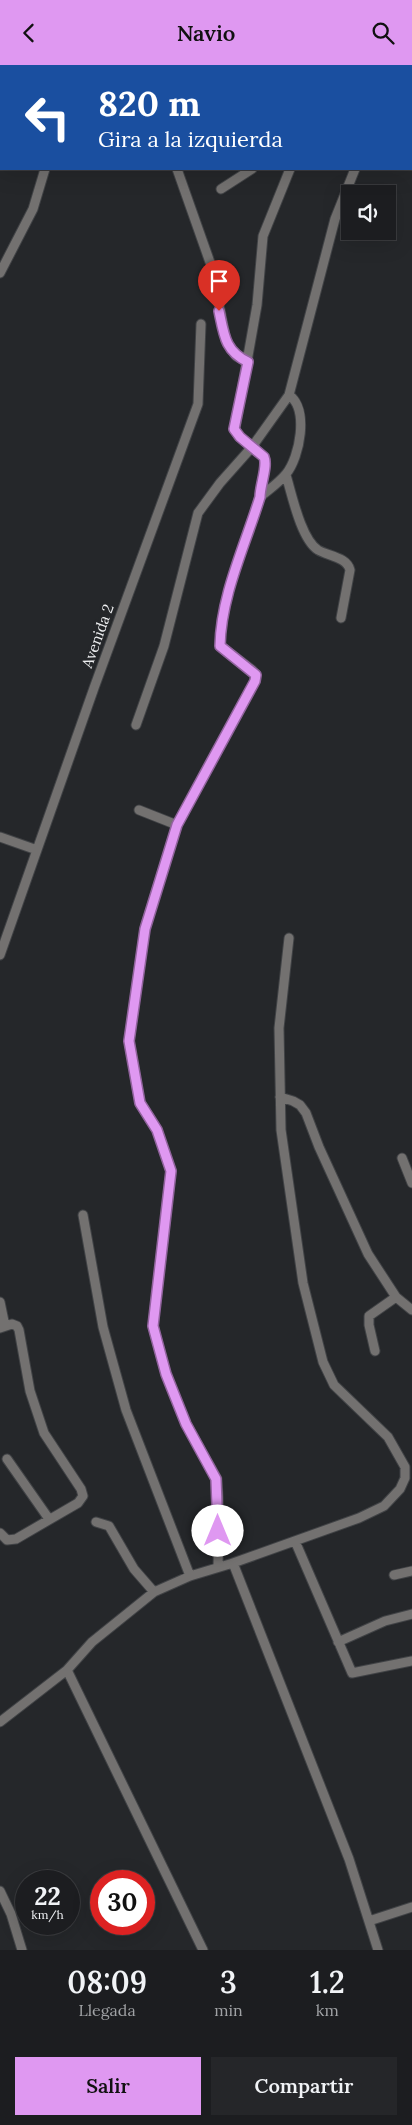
<!DOCTYPE html>
<html lang="es">
<head>
<meta charset="utf-8">
<style>
  :root { --surface:#1c1d20; --page:#252629; --text:#f1f3f6; --muted:#a0a2a5; --line:#3a3b3e; --accent:#df98f1 }
  body { margin:0; font-family:Lora,serif; background:var(--page); color:var(--text); height:100vh; display:flex; flex-direction:column; font-size:19px; white-space:nowrap }
  * { box-sizing:border-box; margin:0 }
  p { font-size:16px; color:var(--muted) }
  .icon { flex:none; width:28px; height:28px; fill:none; stroke:currentColor; stroke-width:2; stroke-linecap:round; stroke-linejoin:round }
  .map { position:relative; height:1885px; overflow:hidden }
  .panel { display:flex; flex-direction:column; background:var(--surface); flex:1 }
  .panel>* { flex:none }
  .guide { position:absolute; left:0px; top:0px; width:412px; height:105px; box-shadow:0 5px 20px #0002,0 0 0 1px var(--line); background:#1a4fa0; color:#fff; overflow:hidden }
  .tools { position:absolute; left:341px; top:120px; display:grid; gap:10px }
  .tools a { display:grid; place-items:center; width:55px; height:55px; border-radius:0px; background:var(--surface); box-shadow:0 5px 20px #0002,0 0 0 1px var(--line); font-size:25px }
  .speed { position:absolute; left:15px; top:1805px; display:flex; gap:10px; font-size:25px; font-weight:700; text-align:center }
  .speed>* { display:grid; place-content:center; width:65px; height:65px; border-radius:50%; background:var(--surface); box-shadow:0 5px 20px #0002,0 0 0 1px var(--line); line-height:1 }
  .speed small { font-size:12px; font-weight:400 }
  .speed .limit { border:8px solid #d22; background:#fff; color:#111 }
  .pin { position:absolute; display:grid; place-items:center; width:42px; height:42px; color:#fff; margin:-51px -21px; border-radius:50% 50% 50% 0; rotate:-45deg; box-shadow:0 0 5px #0007 }
  .pin .icon { rotate:45deg }
  .me { position:absolute; width:55px; margin:-28px; rotate:0deg; stroke-linejoin:round; filter:drop-shadow(0 0 4px #0008) }
  .turn { display:flex; align-items:center; gap:18px; height:105px; padding:0 15px; font-size:22px }
  .turn .icon { width:65px; height:65px; stroke-width:2.5 }
  .turn b { display:block; font-size:35px; line-height:42px }
  .eta { display:flex; justify-content:space-evenly; align-items:center; height:85px; text-align:center }
  .eta b { font-size:30px; font-weight:600; line-height:35px }
  .cta { display:flex; gap:10px; margin-top:auto; padding:10px 15px }
  .cta a { flex:1; height:58px; border-radius:0px; background:var(--accent); color:#111; font-size:20px; font-weight:600; line-height:58px; text-align:center }
  .cta a+a { background:var(--page); color:var(--text) }
  header { display:flex; justify-content:space-between; align-items:center; height:65px; padding:0 15px; background:var(--accent); color:#111; font-size:22px; font-weight:600 }
  .map>svg:first-child { display:block }
  .lines { fill:none; stroke-linecap:round; stroke-linejoin:round }
  .minor-casing { stroke:#414346; stroke-width:11 }
  .minor { stroke:#737170; stroke-width:9 }
  .route-casing { stroke:#91639d; stroke-width:12 }
  .route { stroke:#df98f1; stroke-width:9 }
  .labels { text-anchor:middle; stroke-width:5; stroke-linejoin:round; paint-order:stroke }
  .street-label { font-size:15px; fill:#edeef0; stroke:#25272a }
</style>
</head>
<body>
<header><svg class="icon" aria-label="back" viewBox="0 0 24 24"><path d="M15 5l-7 7 7 7"/></svg>Navio<svg class="icon" aria-label="search" viewBox="0 0 24 24"><circle cx="10" cy="10" r="6"/><path d="M15 15l6 6"/></svg></header>
<div class="map">
<svg width="412" height="1885" viewBox="0 0 412 1885">
  <rect width="100%" height="100%" fill="#25272a"/>
  <g class="lines">
    <g class="minor-casing">
      <path id="minor" d="M149,0v1
        M320,0l3,1
        M65,1v-1
        M411,25l1,-4
        M411,33l1,2
        M177,104l35,99 14,73 10,15 12,6
        M290,104l-27,67 -6,69 -22,124 4,8 13,10 37,-52 46,-176 20,-50
        M221,124l31,-20
        M0,208l33,-64 12,-40
        M286,410c6,20 15,64 32,75 10,6 29,7 32,20l-9,48
        M260,432c8,-7 19,-14 26,-23 14,-17 23,-65 3,-79
        M136,660l28,-79 34,-133 22,-30 32,-36 12,10c4,10 -4,28 -4,40 -15,48 -39,98 -40,149l32,24 4,5 -1,6 -78,144 -32,103 -16,113 11,62 17,27 14,41 -18,155 13,48 20,50 31,55 2,33 -1,55
        M139,745l38,15
        M0,772l37,13
        M0,890l94,-267 104,-284 3,-80
        M280,1032l13,4 7,4 6,8 13,34 49,107 28,43 16,13
        M402,1093l10,25
        M83,1150l20,112 23,83 64,166
        M0,1237l5,24
        M0,1263l12,-4 5,2 2,4 11,61 14,42 37,56 2,7 -5,7 -62,36 -9,1 -7,-7
        M375,1286l-6,-26v-9l27,-19
        M7,1394l42,60
        M96,1457l13,4 25,43 20,23
        M295,1476l57,132 60,-12
        M233,1498l116,296 29,91
        M394,1510l18,-4
        M338,1577l47,-21 27,-7
        M67,1605l136,280
        M0,1657l67,-52 25,-28 62,-50 36,-16 43,-13 126,-45 25,-12 16,-17 5,-11v-11l-17,-30 -54,-52 -11,-23 -20,-79 -22,-153 -2,-102 10,-90
        M0,1826l11,23 11,36
        M369,1856l43,-14"/>
    </g>
    <use href="#minor" class="minor"/>
  </g>
  <g class="lines">
    <g class="route-casing">
      <path id="route" d="M218,1466l-2,-52 -30,-55 -20,-50 -13,-48 18,-155 -14,-41 -17,-27 -11,-62 16,-112 32,-104 78,-144 1,-6 -36,-29c1,-51 25,-100 40,-149 0,-12 8,-31 4,-40l-24,-20 -6,-8 14,-67c-23,-11 -24,-27 -29,-51"/>
    </g>
    <use href="#route" class="route"/>
  </g>
  <g class="labels">
    <g class="street-label">
      <text transform="translate(98 571) rotate(-70)" y="5">Avenida 2</text>
    </g>
  </g>
</svg>
<div class="tools">
<a><svg class="icon" aria-label="sound" viewBox="0 0 24 24"><path d="M4 9h4l5-4v14l-5-4H4zM17 9q2 3 0 6"/></svg></a>
</div>
<div class="speed"><div>22<small>km/h</small></div><div class="limit">30</div></div>
<div class="pin" style="left:219px;top:246px;background:#d93025"><svg class="icon" aria-label="arrive" viewBox="0 0 24 24"><path d="M6 21V4h12l-3 4 3 4H6"/></svg></div>
<svg class="me" style="left:218px;top:1466px" viewBox="-20 -20 40 40"><circle r="19" fill="#fff"/><path d="M0-13L10 11 0 6-10 11z" fill="#df98f1"/></svg>
<div class="guide">
<div class="turn"><svg class="icon" aria-label="left" viewBox="0 0 24 24"><path d="M17 20v-9H6M10 6l-5 5 5 5"/></svg><div><b>820 m</b>Gira a la izquierda</div></div>
</div>
</div>
<section class="panel">
<div class="eta">
<div><b>08:09</b><p>Llegada</p></div>
<div><b>3</b><p>min</p></div>
<div><b>1.2</b><p>km</p></div>
</div>
<div class="cta"><a>Salir</a><a>Compartir</a></div>
</section>
</body>
</html>
